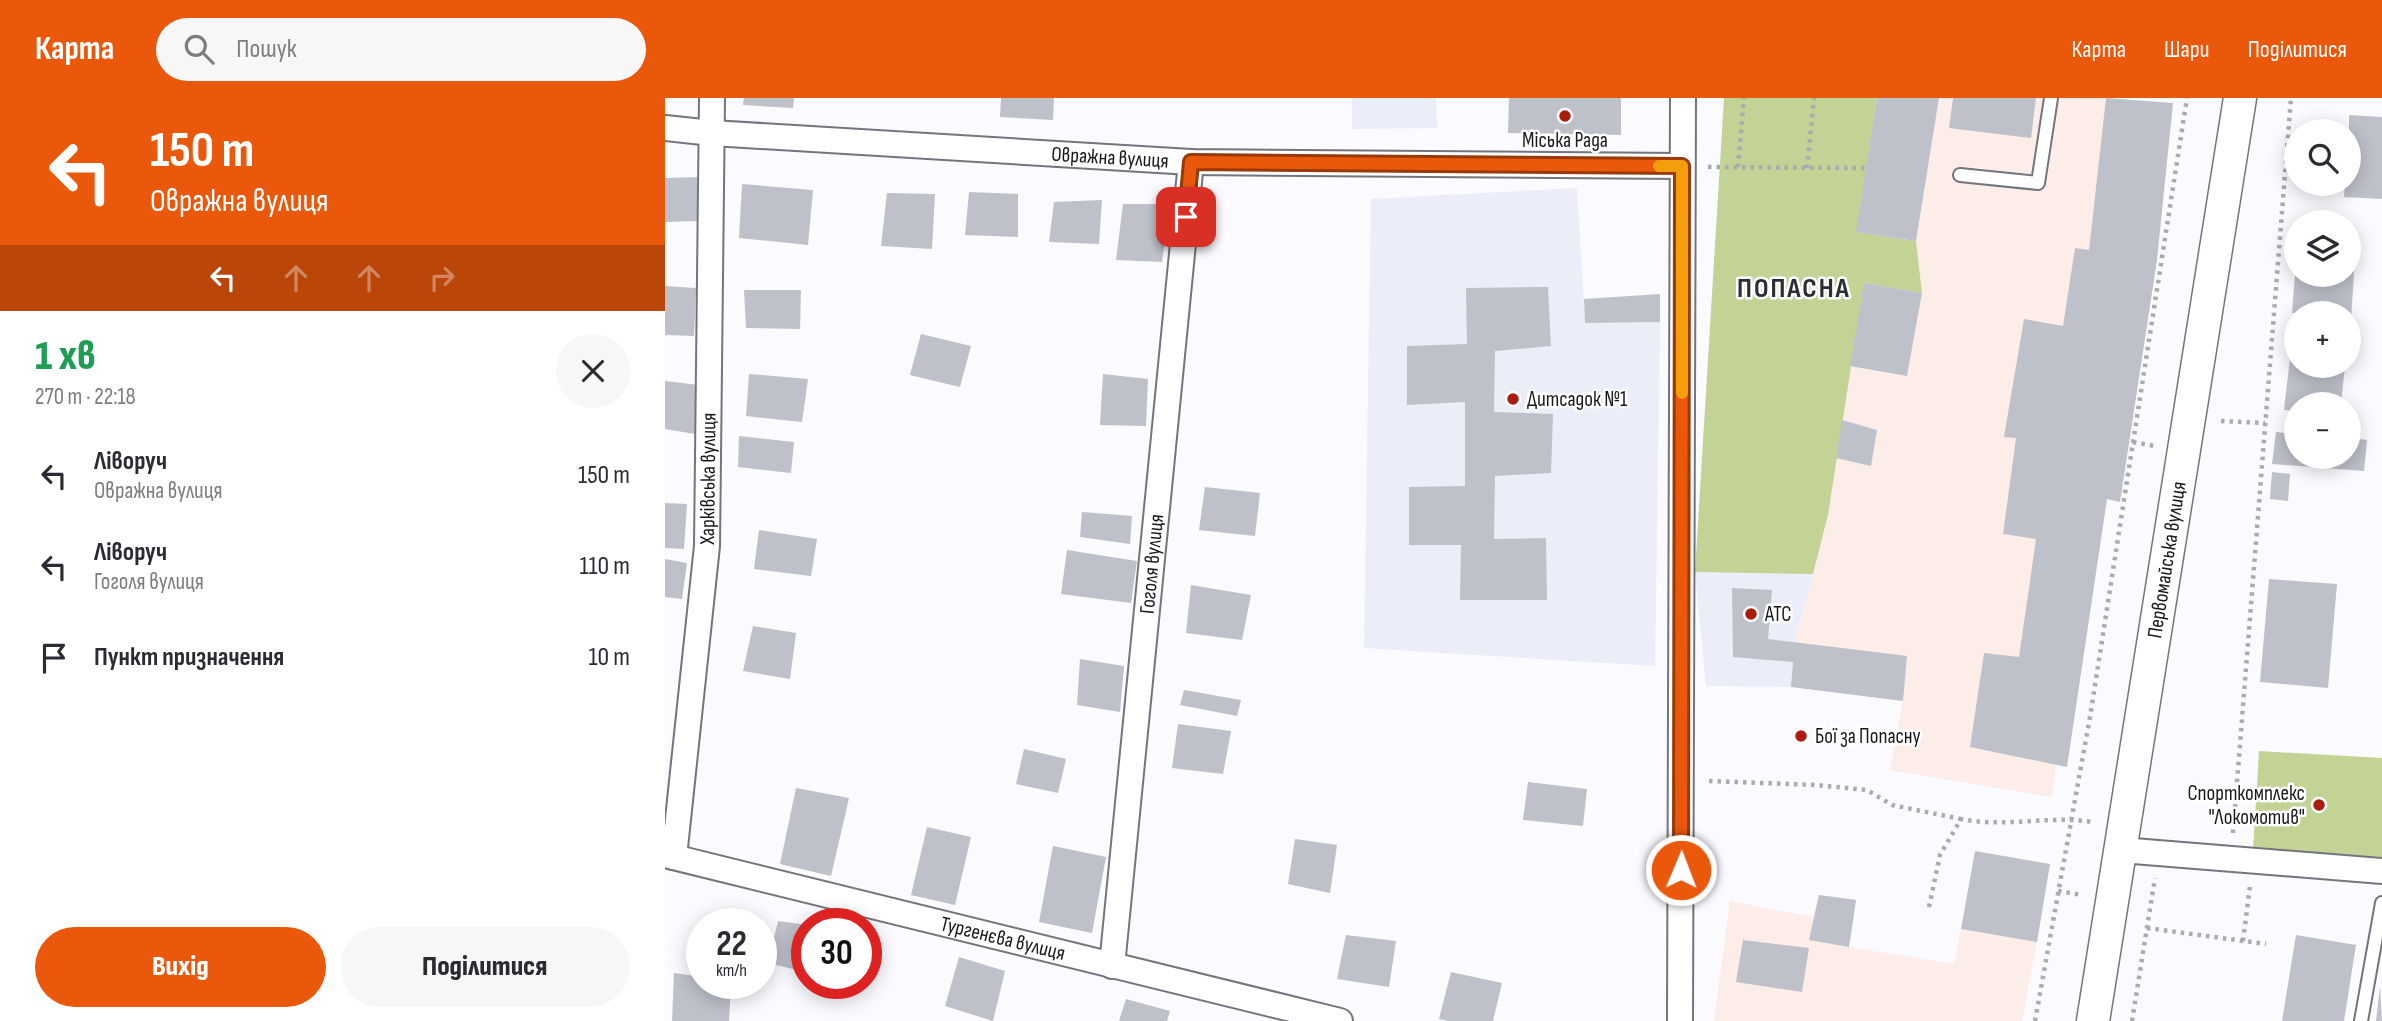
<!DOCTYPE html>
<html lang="uk">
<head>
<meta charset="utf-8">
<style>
  :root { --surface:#fff; --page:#f7f7f7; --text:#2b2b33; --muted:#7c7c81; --accent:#ea580c }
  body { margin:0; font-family:"Sofia Sans Condensed",sans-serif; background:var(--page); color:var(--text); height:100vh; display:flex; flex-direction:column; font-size:26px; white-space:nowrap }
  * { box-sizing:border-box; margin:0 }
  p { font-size:23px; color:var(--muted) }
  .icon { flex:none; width:38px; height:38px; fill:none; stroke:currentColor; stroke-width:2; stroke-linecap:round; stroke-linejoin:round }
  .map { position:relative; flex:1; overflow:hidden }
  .sheet { display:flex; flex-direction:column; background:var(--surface); width:665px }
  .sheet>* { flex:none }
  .top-card { background:#ea580c; color:#fff; overflow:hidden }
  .controls { position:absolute; left:1619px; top:21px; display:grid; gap:14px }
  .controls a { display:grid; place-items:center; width:77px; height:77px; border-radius:50%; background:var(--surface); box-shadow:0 4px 18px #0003; font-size:35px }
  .speed { position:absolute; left:21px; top:810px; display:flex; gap:14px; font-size:35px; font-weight:700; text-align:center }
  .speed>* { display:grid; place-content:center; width:91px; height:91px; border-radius:50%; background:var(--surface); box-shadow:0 4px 18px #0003; line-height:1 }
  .speed small { font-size:18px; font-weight:400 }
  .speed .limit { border:10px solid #d22; background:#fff; color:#111 }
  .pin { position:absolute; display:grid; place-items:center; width:60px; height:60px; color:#fff; margin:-30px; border-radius:14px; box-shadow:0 4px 10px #0006 }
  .me { position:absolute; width:77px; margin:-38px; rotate:1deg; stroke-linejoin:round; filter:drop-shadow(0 0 5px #0008) }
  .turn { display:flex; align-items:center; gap:24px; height:147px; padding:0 35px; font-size:32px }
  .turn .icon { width:91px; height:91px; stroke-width:2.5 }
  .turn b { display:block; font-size:49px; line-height:60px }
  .lanes { display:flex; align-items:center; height:66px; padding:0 35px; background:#0003; justify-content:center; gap:35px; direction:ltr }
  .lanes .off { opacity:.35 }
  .round { display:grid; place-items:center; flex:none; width:74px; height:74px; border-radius:37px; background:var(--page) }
  .headline { display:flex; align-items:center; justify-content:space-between; height:119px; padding:0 35px }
  h1 { font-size:42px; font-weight:800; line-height:52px; color:#1e9e55 }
  .button { display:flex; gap:14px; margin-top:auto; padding:14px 35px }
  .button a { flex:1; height:80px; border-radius:42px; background:var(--accent); color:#fff; font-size:28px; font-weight:800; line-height:80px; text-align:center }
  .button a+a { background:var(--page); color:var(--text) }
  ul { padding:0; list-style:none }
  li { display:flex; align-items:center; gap:21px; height:91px; padding:0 35px }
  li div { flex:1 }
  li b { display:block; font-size:26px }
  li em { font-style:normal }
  header { display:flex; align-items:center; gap:42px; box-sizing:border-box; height:98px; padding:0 35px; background:var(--accent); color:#fff }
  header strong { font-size:33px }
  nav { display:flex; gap:38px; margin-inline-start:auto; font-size:24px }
  .search { width:490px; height:63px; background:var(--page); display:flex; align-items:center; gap:18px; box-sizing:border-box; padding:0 24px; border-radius:38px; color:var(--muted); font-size:26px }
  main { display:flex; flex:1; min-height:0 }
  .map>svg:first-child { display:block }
  .commercial { fill:#fdede9 }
  .built { fill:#ebedf8 }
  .green { fill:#c3d395 }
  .building { fill:#bec0ca }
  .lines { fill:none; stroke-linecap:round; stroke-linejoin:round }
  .service-casing { stroke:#73757e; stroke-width:16 }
  .minor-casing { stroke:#73757e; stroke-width:28 }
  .tertiary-casing { stroke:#73757e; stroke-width:35 }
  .path { stroke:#aaaaaf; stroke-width:4.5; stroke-dasharray:3.5 5; stroke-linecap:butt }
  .service { stroke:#fff; stroke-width:12 }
  .minor { stroke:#fff; stroke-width:24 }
  .tertiary { stroke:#fff; stroke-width:32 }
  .route-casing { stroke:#983908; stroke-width:18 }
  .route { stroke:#ea580c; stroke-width:12 }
  .slow { stroke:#f59e0b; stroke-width:12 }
  .poi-dot { fill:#ac1c0d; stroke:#fff; stroke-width:2.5 }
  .labels { text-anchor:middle; stroke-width:5; stroke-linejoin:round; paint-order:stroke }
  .poi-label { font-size:21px; fill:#17181c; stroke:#fff; text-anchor:start }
  .street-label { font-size:21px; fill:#17181c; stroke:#fff }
  .district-label { font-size:28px; font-weight:bold; letter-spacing:2px; fill:#2c2e36; stroke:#fff }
</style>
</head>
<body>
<header>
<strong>Карта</strong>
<div class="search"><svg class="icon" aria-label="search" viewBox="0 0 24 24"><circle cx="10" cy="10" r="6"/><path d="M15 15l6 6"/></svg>Пошук</div>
<nav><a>Карта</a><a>Шари</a><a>Поділитися</a></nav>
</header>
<main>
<section class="sheet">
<div class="top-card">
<div class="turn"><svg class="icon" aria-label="left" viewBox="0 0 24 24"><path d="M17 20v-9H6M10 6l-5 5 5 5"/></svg><div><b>150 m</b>Овражна вулиця</div></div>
<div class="lanes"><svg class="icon" aria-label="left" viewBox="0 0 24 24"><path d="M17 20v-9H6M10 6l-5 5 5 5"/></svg><svg class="icon off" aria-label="ahead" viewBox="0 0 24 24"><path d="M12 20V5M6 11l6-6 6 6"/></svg><svg class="icon off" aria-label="ahead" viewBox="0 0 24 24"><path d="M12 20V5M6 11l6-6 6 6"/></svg><svg class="icon off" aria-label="right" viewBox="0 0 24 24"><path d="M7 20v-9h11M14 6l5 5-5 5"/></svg></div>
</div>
<div class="headline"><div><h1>1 хв</h1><p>270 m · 22:18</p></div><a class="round"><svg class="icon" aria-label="close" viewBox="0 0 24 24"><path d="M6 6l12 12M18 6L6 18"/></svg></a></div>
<ul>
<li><svg class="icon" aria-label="left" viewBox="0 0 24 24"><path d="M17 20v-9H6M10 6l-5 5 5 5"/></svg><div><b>Ліворуч</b><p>Овражна вулиця</p></div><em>150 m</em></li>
<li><svg class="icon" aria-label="left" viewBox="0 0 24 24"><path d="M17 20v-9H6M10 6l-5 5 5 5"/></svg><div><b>Ліворуч</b><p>Гоголя вулиця</p></div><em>110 m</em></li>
<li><svg class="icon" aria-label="arrive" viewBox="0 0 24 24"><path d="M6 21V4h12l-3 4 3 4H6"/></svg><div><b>Пункт призначення</b></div><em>10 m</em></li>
</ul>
<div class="button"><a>Вихід</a><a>Поділитися</a></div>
</section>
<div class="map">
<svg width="1717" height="923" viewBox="0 0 1717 923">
  <rect width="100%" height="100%" fill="#fafaff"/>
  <path class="commercial" d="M1274,0h14l78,40 5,-40h70l-17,152 -14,-2 -12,78 -58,111 11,1 -13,96 33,5 -17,118 -35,-3 -14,92 86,18 -4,33 -162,-27 13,-69 -112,-14 4,-46 32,-121 23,-154 57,9 15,-82 -6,-52z
    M1154,797l37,5 -7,47 105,17 7,-35 76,13 -15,79h-308l16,-120 83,16z"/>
  <path class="built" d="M687,0h84l1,30 -85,1z
    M912,90l8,135 75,-1 -5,344 -291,-18 7,-449z
    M1030,474l118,2 -18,67 -4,46 -85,-1z"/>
  <path class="green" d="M1059,0h153l-20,134 59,9 6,52 -58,-10 -36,232 -15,59 -118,-2z
    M1594,653l123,7v101l-129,-8z"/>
  <path class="building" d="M79,0h50l-1,10 -50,-3z
    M336,0h53l-1,22 -53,-3z
    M844,0h112v37l-113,-2z
    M1212,0h62l-23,143 -60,-9z
    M1288,0h83l-5,40 -82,-10z
    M1441,0l67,5 -16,157 -37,242 -13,-3 -40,268 -97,-20 14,-94 35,4 17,-118 -33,-5 13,-96 -12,-1 20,-118 39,7 12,-78 14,2z
    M1684,17l33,2v82l-38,-2 1,-13h4z
    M35,79l-1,44 -34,1v-44z
    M77,86l71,6 -5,55 -69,-7z
    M304,94l49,2v43l-53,-2z
    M222,95l48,1 -3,55 -51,-3z
    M437,102l-3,44 -50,-2 5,-40z
    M458,106h47l-8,58 -46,-2z
    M1684,158l6,1 -4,63h-2v-7h-57l3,-38h54z
    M1199,185l58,10 -15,83 -57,-10z
    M0,188l31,2 -2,48 -29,-1z
    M883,189l3,59 -56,5 -1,61 59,2 -2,59 -56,3 -1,63 52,-1 1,62h-87l1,-55h-52v-58l56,-1v-84l-58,3v-59l60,-2 -1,-56z
    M79,192h57l-1,39 -54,-1z
    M995,196v28l-75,1 -1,-24z
    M256,236l50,12 -11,41 -50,-12z
    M1625,260l6,1v7h49l-4,38h-45v7l-12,-1z
    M84,276l59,5 -6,43 -56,-6z
    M438,276l45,5 -2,47 -46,-1z
    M0,283l34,4 -4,49 -30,-5z
    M1177,322l35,10 -6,36 -35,-8z
    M1611,334l20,2v23h53v-19l18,2 -3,31 -92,-7z
    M74,338l55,6 -3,31 -53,-6z
    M1607,374l18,2 -2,27 -18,-2z
    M540,389l55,6 -5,43 -56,-6z
    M0,405l22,1 -3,45 -19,-1z
    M417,414l50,4 -2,28 -50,-7z
    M94,432l58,9 -6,37 -57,-7z
    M402,452l70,11 -6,42 -70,-9z
    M0,461l22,4 -5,36 -17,-2z
    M1604,481l68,5 -9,104 -68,-6z
    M526,487l60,10 -9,45 -56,-7z
    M1067,490l40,2 -4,49 139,17 -4,45 -112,-14 2,-25 -60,-5z
    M88,528l43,7 -6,46 -47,-8z
    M415,561l44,7 -4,46 -43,-7z
    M519,592l57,10 -4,16 -57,-11z
    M513,626l53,7 -8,43 -51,-6z
    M359,651l42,10 -8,34 -42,-9z
    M863,684l59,7 -4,37 -60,-6z
    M131,690l53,10 -18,78 -51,-12z
    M262,729l44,10 -16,68 -44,-10z
    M630,741l42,6 -7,48 -42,-9z
    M388,748l53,11 -14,76 -53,-11z
    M1310,753l75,13 -13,78 -76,-13z
    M1154,797l37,5 -7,47 -40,-7z
    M113,823l29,4v18l-6,28 -33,-8z
    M681,837l50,6 -7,46 -52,-8z
    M1631,837l60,10 -12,76h-62z
    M1078,842l66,8 -7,44 -66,-10z
    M294,859l46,14 -12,50 -48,-15z
    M786,874l51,11 -9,38h-45l-9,-2z
    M9,875l28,4v7h29l-2,37h-57z
    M1715,889l2,34h-6z
    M461,901l44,12 -3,10h-48z"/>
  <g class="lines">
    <g class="service-casing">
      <path id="service" d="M1295,77l78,8 13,-85
        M1696,923l21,-118"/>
    </g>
    <g class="minor-casing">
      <g id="minor">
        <path id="s1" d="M0,30l47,5 479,29 491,4"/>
        <path d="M1456,752l261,21"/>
        <path id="s2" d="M0,757l675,166"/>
        <path id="s3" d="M9,759l33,-311 5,-448"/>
        <path id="s4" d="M447,868l79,-804"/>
        <path d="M1015,923l3,-923"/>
      </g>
    </g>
    <g class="tertiary-casing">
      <g id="tertiary">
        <path id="s5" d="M1428,923l147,-923"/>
      </g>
    </g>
    <path class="path" d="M1043,69l158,1
      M1073,69l6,-69
      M1142,70l7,-70
      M1556,323l44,2
      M1468,344l22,4
      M1044,683l107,4 51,5 25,15 69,14
      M1568,735l58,-735
      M1393,793l24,4
      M1264,809l11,-52 21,-36c43,9 88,-4 132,3
      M1482,830l119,16
      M1578,843l7,-55
      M1370,923l55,-304 97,-619
      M1467,923l23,-143"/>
    <use href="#service" class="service"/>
    <use href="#minor" class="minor"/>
    <use href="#tertiary" class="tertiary"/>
  </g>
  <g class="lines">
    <g class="route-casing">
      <path id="route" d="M521,119l5,-55 491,4 -1,704"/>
    </g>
    <use href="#route" class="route"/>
    <path class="slow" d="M994,68h23v227"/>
  </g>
  <g class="poi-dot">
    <circle cx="900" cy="18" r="7"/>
    <circle cx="848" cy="301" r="7"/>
    <circle cx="1086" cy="516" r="7"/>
    <circle cx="1136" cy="638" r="7"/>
    <circle cx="1654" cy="707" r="7"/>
  </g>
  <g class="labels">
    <g class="poi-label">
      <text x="900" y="49" text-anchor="middle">Міська Рада</text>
      <text x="862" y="308">Дитсадок №1</text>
      <text x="1100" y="523">АТС</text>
      <text x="1150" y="645">Бої за Попасну</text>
      <text x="1640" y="702" text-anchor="end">Спорткомплекс<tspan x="1640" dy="24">"Локомотив"</tspan></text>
    </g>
    <g class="street-label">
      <text dy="7" stroke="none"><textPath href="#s1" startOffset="446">Овражна вулиця</textPath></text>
      <text dy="7" stroke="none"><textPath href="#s3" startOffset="380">Харківська вулиця</textPath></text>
      <text dy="7" stroke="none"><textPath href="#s5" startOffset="467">Первомайська вулиця</textPath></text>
      <text dy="7" stroke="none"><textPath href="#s4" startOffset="404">Гоголя вулиця</textPath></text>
      <text dy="7" stroke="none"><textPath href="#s2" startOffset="348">Тургенєва вулиця</textPath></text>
    </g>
    <g class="district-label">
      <text x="1129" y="199">ПОПАСНА</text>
    </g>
  </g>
</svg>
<div class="controls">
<a><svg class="icon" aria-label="search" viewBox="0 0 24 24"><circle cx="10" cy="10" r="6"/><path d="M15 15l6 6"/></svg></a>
<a><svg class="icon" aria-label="layers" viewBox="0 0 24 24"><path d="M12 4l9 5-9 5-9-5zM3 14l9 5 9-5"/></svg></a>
<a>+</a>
<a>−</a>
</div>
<div class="speed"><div>22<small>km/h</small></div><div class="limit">30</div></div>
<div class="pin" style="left:521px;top:119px;background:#d93025"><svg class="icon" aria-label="arrive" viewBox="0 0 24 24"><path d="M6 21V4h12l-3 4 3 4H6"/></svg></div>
<svg class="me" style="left:1016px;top:772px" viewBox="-20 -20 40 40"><circle r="17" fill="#ea580c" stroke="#fff" stroke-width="3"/><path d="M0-11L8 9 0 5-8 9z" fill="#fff"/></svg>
</div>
</main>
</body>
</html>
